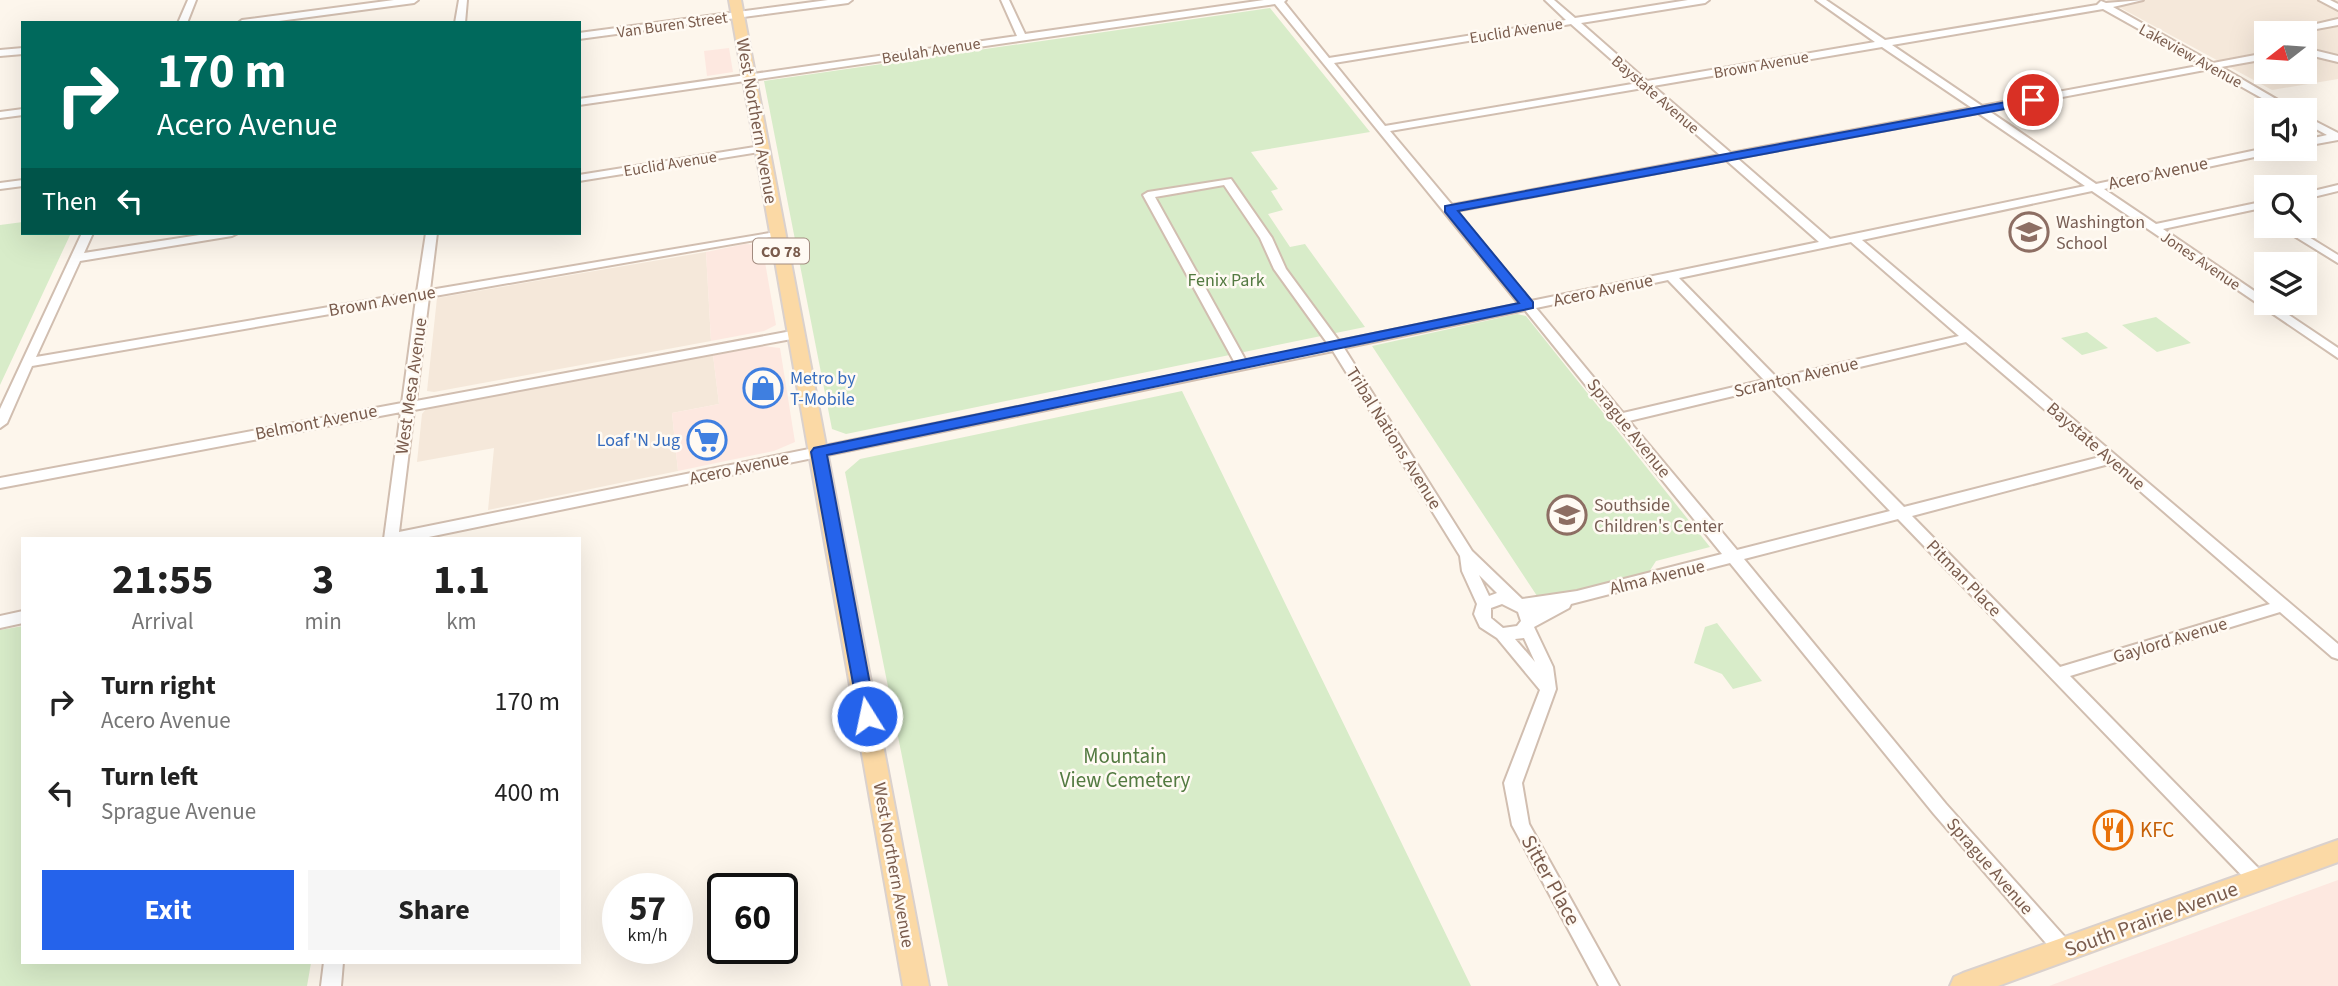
<!DOCTYPE html>
<html lang="en">
<head>
<meta charset="utf-8">
<style>
  :root { --surface:#fff; --page:#f6f6f6; --text:#222; --muted:#767676; --accent:#2563eb }
  body { margin:0; font-family:"Source Sans 3",sans-serif; background:var(--page); color:var(--text); height:100vh; display:flex; flex-direction:column; font-size:26px; white-space:nowrap }
  * { box-sizing:border-box; margin:0 }
  p { font-size:23px; color:var(--muted) }
  .icon { flex:none; width:38px; height:38px; fill:none; stroke:currentColor; stroke-width:2; stroke-linecap:round; stroke-linejoin:round }
  .map { position:relative; flex:1; overflow:hidden }
  .details { position:absolute; left:21px; top:537px; width:560px; height:427px; display:flex; flex-direction:column; background:var(--surface); border-radius:0px; box-shadow:0 7px 28px #0002 }
  .details>* { flex:none }
  .guide { position:absolute; left:21px; top:21px; width:560px; height:214px; border-radius:0px; box-shadow:0 7px 28px #0002; background:#00695c; color:#fff; overflow:hidden }
  .needle { width:46px; rotate:253deg }
  .buttons { position:absolute; left:2254px; top:21px; display:grid; gap:14px }
  .buttons a { display:grid; place-items:center; width:63px; height:63px; border-radius:0px; background:var(--surface); box-shadow:0 7px 28px #0002; font-size:35px }
  .speed { position:absolute; left:602px; top:873px; display:flex; gap:14px; font-size:35px; font-weight:700; text-align:center }
  .speed>* { display:grid; place-content:center; width:91px; height:91px; border-radius:50%; background:var(--surface); box-shadow:0 7px 28px #0002; line-height:1 }
  .speed small { font-size:18px; font-weight:400 }
  .speed .limit { border:4px solid #111; border-radius:10px; background:#fff; color:#111 }
  .pin { position:absolute; display:grid; place-items:center; width:60px; height:60px; color:#fff; margin:-30px; border:4px solid #fff; border-radius:50%; box-shadow:0 2px 7px #0007 }
  .me { position:absolute; width:77px; margin:-38px; rotate:350deg; stroke-linejoin:round; filter:drop-shadow(0 0 5px #0008) }
  .turn { display:flex; align-items:center; gap:24px; height:147px; padding:0 21px; font-size:32px }
  .turn .icon { width:91px; height:91px; stroke-width:2.5 }
  .turn b { display:block; font-size:49px; line-height:60px }
  .then { display:flex; align-items:center; height:66px; padding:0 21px; background:#0003; gap:14px; font-size:26px }
  .eta { display:flex; justify-content:space-evenly; align-items:center; height:119px; text-align:center }
  .eta b { font-size:42px; font-weight:700; line-height:49px }
  .primary-button { display:flex; gap:14px; margin-top:auto; padding:14px 21px }
  .primary-button a { flex:1; height:80px; border-radius:0px; background:var(--accent); color:#fff; font-size:28px; font-weight:700; line-height:80px; text-align:center }
  .primary-button a+a { background:var(--page); color:var(--text) }
  ul { padding:0; list-style:none }
  li { display:flex; align-items:center; gap:21px; height:91px; padding:0 21px }
  li div { flex:1 }
  li b { display:block; font-size:26px }
  li em { font-style:normal }
  .map>svg:first-child { display:block }
  .residential { fill:#f5e8da; fill-rule:evenodd }
  .commercial { fill:#fde8e0 }
  .green { fill:#d8ecc9 }
  .lines { fill:none; stroke-linecap:round; stroke-linejoin:round }
  .minor-casing { stroke:#d1beb0; stroke-width:4 }
  .major-casing { stroke:#dad1cd; stroke-width:4 }
  .minor { fill:#fff; fill-rule:evenodd }
  .major { fill:#fbd9a5; fill-rule:evenodd }
  .route { fill:#2563eb; stroke:#184099; stroke-width:2 }
  .labels { text-anchor:middle; stroke-width:5; stroke-linejoin:round; paint-order:stroke }
  .far-street-label { font-size:16px; fill:#7a5c4d; stroke:#fffaf3 }
  .shield { fill:#fffaf3; stroke:#a28b7f; stroke-width:2 }
  .shield-label { font-size:16px; font-weight:bold; fill:#7a5c4d }
  .street-label { font-size:18px; fill:#7a5c4d; stroke:#fffaf3 }
  .education-label { font-size:18px; fill:#785e54; stroke:#fffaf3; text-anchor:start }
  .park-label { font-size:18px; fill:#537a41; stroke:#fffaf3 }
  .shop-label { font-size:18px; fill:#366cbe; stroke:#fffaf3; text-anchor:start }
  .near-park-label { font-size:21px; fill:#537a41; stroke:#fffaf3 }
  .near-food-label { font-size:21px; fill:#c56008; stroke:#fffaf3; text-anchor:start }
  .near-street-label { font-size:21px; fill:#7a5c4d; stroke:#fffaf3 }
</style>
</head>
<body>
<div class="map">
<svg width="2338" height="986" viewBox="0 0 2338 986">
  <rect width="100%" height="100%" fill="#fdf6ec"/>
  <path class="residential" d="M2106,0h232v79l-66,11zM2266,33h39v39h-39z
    M706,252l5,89 -277,51 -7,-1 10,-93z
    M713,355l6,49 -47,9 6,58 -190,39 6,-62 -77,14 5,-48 4,-5z"/>
  <path class="commercial" d="M729,48l4,24 -26,4 -3,-25z
    M745,244l17,1 14,80 -12,6 -53,10 -5,-89z
    M763,346l17,2 15,94 -21,9 -96,20 -6,-58 47,-9 -6,-49z
    M2338,880v106h-289z"/>
  <path class="green" d="M1270,8l100,124 -119,20 27,37 -7,2 12,19 -15,4 22,33 15,-3 60,83 -519,107 -14,-5 -68,-348z
    M23,222v11h48l-71,152v-160z
    M1517,314l9,2 184,231 -54,14 -14,22 -95,28 -175,-265z
    M2156,317l35,26 -34,9 -35,-27z
    M2087,332l21,16 -26,7 -21,-17z
    M1182,391l289,595h-523l-103,-514 15,-13z
    M1717,623l45,58 -29,8 -11,-15 -28,-11 11,-36z
    M23,626v336l288,1 -4,23h-307v-356z"/>
  <g class="lines">
    <g class="minor-casing">
      <path id="minor" d="M188,0h8l-9,23h-9z
        M394,0h24l-4,3 -150,20h-26l4,-3z
        M459,0h8l-2,23h-10z
        M828,0h24l-4,3 -269,36v-6z
        M1001,0h8l16,34 239,-34h22l-2,2 45,56 237,-38 -21,-20h9l21,18 113,-18h21l-4,3 -124,20 66,58 228,-39 -59,-42h10l59,40 212,-35 4,-4 5,2 37,-3 -30,7 100,56 53,-10v6l-45,8 74,43h-12l-73,-41 -221,42 107,73 170,-36 17,1 -5,3 -174,37 52,35 110,-23v6l-103,22 103,70v4h5l67,45v10l-246,-167 -230,49 476,404v15l-6,-2 -52,-45 -210,64 194,198 3,6 -3,6 -6,2 -6,-2 -354,-367 -154,40 202,245 126,141 2,6 -2,6 -7,3 -7,-3 -124,-143 -204,-251 -159,41 -2,4 -35,19 19,40 3,22 -34,94 7,41 90,162h-20l-87,-161 -8,-42 36,-93 -43,-52 -17,-11 -6,-13 3,-10 -15,-33 -2,-15 -127,-205 -914,188h-35l17,-127 -401,76v-10l402,-75 14,-104 -384,67 -25,57 -7,5v-19l82,-176h11l-9,20 128,-20h26l-6,3 -152,25 -44,96 381,-65 9,-59h11l-7,57 352,-59 2,2 -6,3 -349,61 -13,104 381,-71 6,4 -6,4 -383,72 -15,122 836,-169 -92,-168 5,-3 83,-13 41,59 14,31 53,72 180,-37 -244,-300 -696,101v-6l438,-63zM2103,9l100,56 -221,41 -90,-61zM1571,24l67,59 -253,43 -51,-63zM1882,47l90,61 -241,45 -78,-67zM1643,88l77,67 -268,50 -62,-74zM1978,113l107,73 -255,53 -93,-81zM1726,160l93,82 -288,59 -75,-90zM1224,185l36,53 14,31 54,75 -82,17 -91,-164zM1851,242l108,94 -182,42 -98,-100zM1668,280l96,100 -141,33 -87,-105zM1525,310l197,244 -145,37 -55,8 -50,-48 -128,-203zM1966,342l134,115 -196,50 -121,-122zM1771,387l119,124 -153,39 -108,-129zM2109,464l161,140 -210,63 -148,-151zM1479,575l18,18 -8,3zM1502,604l16,8 3,9 -4,5 -14,2 -12,-10v-10zM1524,638l11,24 -20,-23z
        M2319,0h11l8,4v6z
        M2338,19v6l-43,8h-18z
        M2266,35v12l-5,-3v-6z
        M23,48v6l-23,2v-6z
        M2305,48l33,8v6l-33,-8z
        M23,109v6l-23,3v-6z
        M2305,116l33,17v7l-33,6v-6l22,-5 -22,-12z
        M761,146l5,3 -1,2 -186,30v-6z
        M23,180v6l-23,3v-6z
        M2338,185v6l-33,8v-6z
        M2278,226h13l47,29v8z
        M23,611v12l-23,5v-12z
        M324,962h19l-2,24h-20z"/>
    </g>
    <g class="major-casing">
      <path id="major" d="M729,0h12l188,986h-26z
        M2338,840v22l-340,124h-48l4,-9 9,-4z"/>
    </g>
    <use href="#minor" class="minor"/>
    <use href="#major" class="major"/>
  </g>
  <path class="route" d="M2033,97l5,3 -1,3 -579,108 75,91v6l-706,147 49,261 -2,6h-14l-49,-270 3,-4 705,-145 -74,-91v-6z"/>
  <defs>
    <g id="school-ring" transform="scale(2.0125)"><circle r="9.5" fill="#fffaf3" stroke="#8d6e63" stroke-width="1.5"/><path d="M0-5L7-2L0 1L-7-2ZM-4 1L0 2.5L4 1V4Q0 6-4 4Z" fill="#8d6e63"/></g>
    <g id="shop-ring" transform="scale(2.0125)"><circle r="9.5" fill="#fffaf3" stroke="#3f7fe0" stroke-width="1.5"/><path d="M-5-2.5h2.3a2.7 3.5 0 0 1 5.4 0H5L5.5 6h-11ZM-1.5-2.5h3a1.5 2.3 0 0 0-3 0Z" fill="#3f7fe0"/></g>
    <g id="supermarket-ring" transform="scale(2.0125)"><circle r="9.5" fill="#fffaf3" stroke="#3f7fe0" stroke-width="1.5"/><path d="M-6-5.5h2.5l.6 2H6L4.5 2H-2.5L-4.4-4H-6ZM-1.5 3.2a1.3 1.3 0 1 0 .1 0ZM3 3.2a1.3 1.3 0 1 0 .1 0Z" fill="#3f7fe0"/></g>
    <g id="restaurant-ring" transform="scale(2.0125)"><circle r="9.5" fill="#fffaf3" stroke="#e8710a" stroke-width="1.5"/><path d="M-5-6h1v4h1v-4h1v4h1v-4h1v5L-1.5 .5V6h-2V.5L-5-1ZM5-6V6H3V1.5H1.5Q1.5-4 5-6Z" fill="#e8710a"/></g>
  </defs>
  <g fill-rule="evenodd">
    <use href="#school-ring" x="2029" y="232"/>
    <use href="#shop-ring" x="763" y="388"/>
    <use href="#supermarket-ring" x="707" y="440"/>
    <use href="#school-ring" x="1567" y="515"/>
    <use href="#restaurant-ring" x="2113" y="830"/>
  </g>
  <g class="labels">
    <g class="far-street-label">
      <text transform="translate(672 24) rotate(-8)" y="6">Van Buren Street</text>
      <text transform="translate(1516 30) rotate(-9)" y="6">Euclid Avenue</text>
      <text transform="translate(931 50) rotate(-9)" y="6">Beulah Avenue</text>
      <text transform="translate(2191 55) rotate(29)" y="6">Lakeview Avenue</text>
      <text transform="translate(1761 64) rotate(-10)" y="6">Brown Avenue</text>
      <text transform="translate(1656 94) rotate(41)" y="6">Baystate Avenue</text>
      <text transform="translate(670 163) rotate(-9)" y="6">Euclid Avenue</text>
      <text transform="translate(2201 260) rotate(34)" y="6">Jones Avenue</text>
    </g>
    <rect class="shield" x="753" y="238.5" width="56" height="25" rx="5"/>
    <g class="shield-label">
      <text x="781" y="257">CO 78</text>
    </g>
    <g class="street-label">
      <text transform="translate(757 121) rotate(80)" y="6">West Northern Avenue</text>
      <text transform="translate(2158 173) rotate(-12)" y="6">Acero Avenue</text>
      <text transform="translate(1603 290) rotate(-12)" y="6">Acero Avenue</text>
      <text transform="translate(382 301) rotate(-10)" y="6">Brown Avenue</text>
      <text transform="translate(1796 377) rotate(-13)" y="6">Scranton Avenue</text>
      <text transform="translate(411 386) rotate(-82)" y="6">West Mesa Avenue</text>
      <text transform="translate(316 422) rotate(-11)" y="6">Belmont Avenue</text>
      <text transform="translate(1629 428) rotate(51)" y="6">Sprague Avenue</text>
      <text transform="translate(1394 438) rotate(58)" y="6">Tribal Nations Avenue</text>
      <text transform="translate(2096 446) rotate(41)" y="6">Baystate Avenue</text>
      <text transform="translate(739 468) rotate(-12)" y="6">Acero Avenue</text>
      <text transform="translate(1657 577) rotate(-14)" y="6">Alma Avenue</text>
      <text transform="translate(1964 578) rotate(46)" y="6">Pitman Place</text>
      <text transform="translate(2170 640) rotate(-17)" y="6">Gaylord Avenue</text>
      <text transform="translate(894 865) rotate(80)" y="6">West Northern Avenue</text>
      <text transform="translate(1990 866) rotate(49)" y="6">Sprague Avenue</text>
    </g>
    <g class="education-label">
      <text x="2056" y="228">Washington<tspan x="2056" dy="21">School</tspan></text>
      <text x="1594" y="511">Southside<tspan x="1594" dy="21">Children's Center</tspan></text>
    </g>
    <g class="park-label">
      <text x="1226" y="286">Fenix Park</text>
    </g>
    <g class="shop-label">
      <text x="790" y="384">Metro by<tspan x="790" dy="21">T-Mobile</tspan></text>
      <text x="680" y="446" text-anchor="end">Loaf 'N Jug</text>
    </g>
    <g class="near-park-label">
      <text x="1125" y="763">Mountain<tspan x="1125" dy="24">View Cemetery</tspan></text>
    </g>
    <g class="near-food-label">
      <text x="2140" y="837">KFC</text>
    </g>
    <g class="near-street-label">
      <text transform="translate(1551 880) rotate(61)" y="7">Sitter Place</text>
      <text transform="translate(2151 919) rotate(-20)" y="7">South Prairie Avenue</text>
    </g>
  </g>
</svg>
<div class="buttons">
<a><svg class="needle" viewBox="-14 -14 28 28"><path d="M0-13l5 13h-10z" fill="#e53935"/><path d="M0 13l5-13h-10z" fill="#767676"/></svg></a>
<a><svg class="icon" aria-label="sound" viewBox="0 0 24 24"><path d="M4 9h4l5-4v14l-5-4H4zM17 9q2 3 0 6"/></svg></a>
<a><svg class="icon" aria-label="search" viewBox="0 0 24 24"><circle cx="10" cy="10" r="6"/><path d="M15 15l6 6"/></svg></a>
<a><svg class="icon" aria-label="layers" viewBox="0 0 24 24"><path d="M12 4l9 5-9 5-9-5zM3 14l9 5 9-5"/></svg></a>
</div>
<div class="speed"><div>57<small>km/h</small></div><div class="limit">60</div></div>
<div class="pin" style="left:2033px;top:100px;background:#d93025"><svg class="icon" aria-label="arrive" viewBox="0 0 24 24"><path d="M6 21V4h12l-3 4 3 4H6"/></svg></div>
<svg class="me" style="left:867px;top:716px" viewBox="-20 -20 40 40"><circle r="17" fill="#2563eb" stroke="#fff" stroke-width="3"/><path d="M0-11L8 9 0 5-8 9z" fill="#fff"/></svg>
<div class="guide">
<div class="turn"><svg class="icon" aria-label="right" viewBox="0 0 24 24"><path d="M7 20v-9h11M14 6l5 5-5 5"/></svg><div><b>170 m</b>Acero Avenue</div></div>
<div class="then">Then<svg class="icon" aria-label="left" viewBox="0 0 24 24"><path d="M17 20v-9H6M10 6l-5 5 5 5"/></svg></div>
</div>
<section class="details">
<div class="eta">
<div><b>21:55</b><p>Arrival</p></div>
<div><b>3</b><p>min</p></div>
<div><b>1.1</b><p>km</p></div>
</div>
<ul>
<li><svg class="icon" aria-label="right" viewBox="0 0 24 24"><path d="M7 20v-9h11M14 6l5 5-5 5"/></svg><div><b>Turn right</b><p>Acero Avenue</p></div><em>170 m</em></li>
<li><svg class="icon" aria-label="left" viewBox="0 0 24 24"><path d="M17 20v-9H6M10 6l-5 5 5 5"/></svg><div><b>Turn left</b><p>Sprague Avenue</p></div><em>400 m</em></li>
</ul>
<div class="primary-button"><a>Exit</a><a>Share</a></div>
</section>
</div>
</body>
</html>
